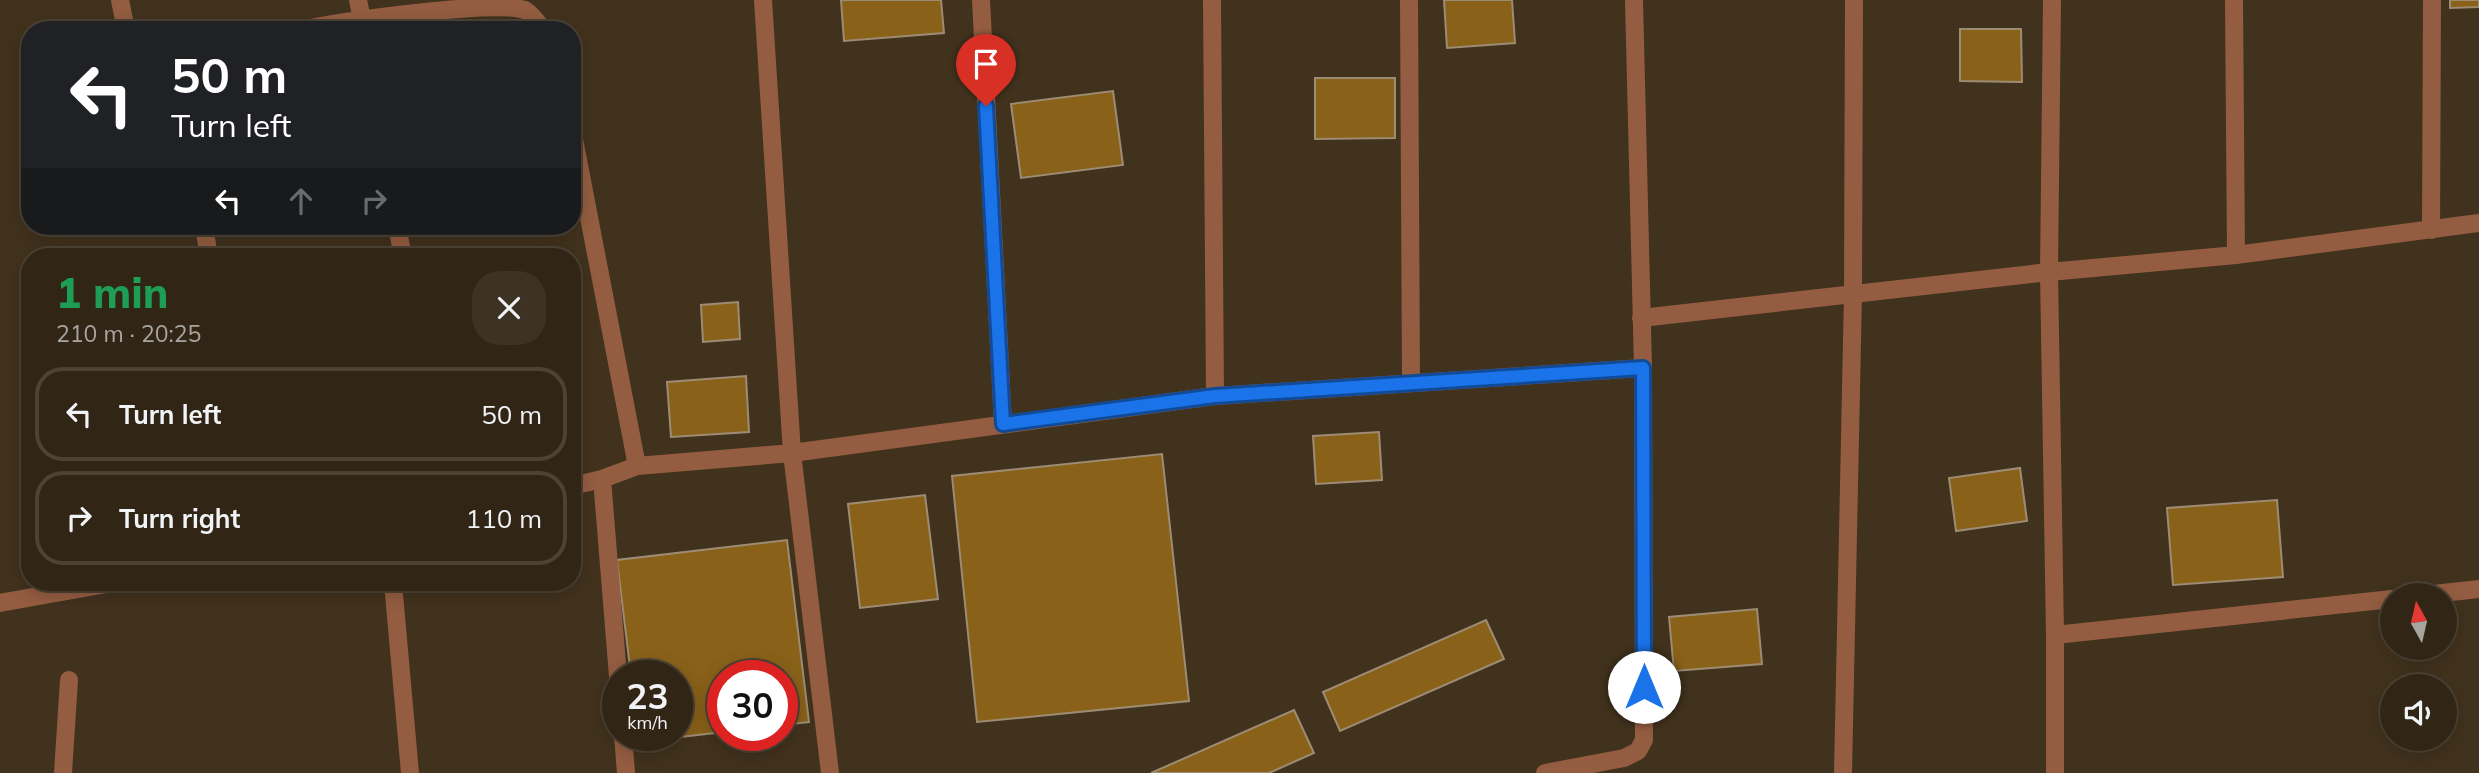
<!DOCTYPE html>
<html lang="en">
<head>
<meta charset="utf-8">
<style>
  :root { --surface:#312616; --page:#3d3223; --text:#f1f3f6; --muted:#a8a5a1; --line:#4c4335 }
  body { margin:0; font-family:Mulish,sans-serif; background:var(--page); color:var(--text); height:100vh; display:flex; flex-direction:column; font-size:26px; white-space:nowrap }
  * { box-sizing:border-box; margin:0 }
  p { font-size:23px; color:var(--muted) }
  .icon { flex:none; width:38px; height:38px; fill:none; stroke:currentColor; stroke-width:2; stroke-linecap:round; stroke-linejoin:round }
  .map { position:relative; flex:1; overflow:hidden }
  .side { position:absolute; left:21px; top:248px; width:560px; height:343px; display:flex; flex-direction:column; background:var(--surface); border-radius:28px; box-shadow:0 4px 18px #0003,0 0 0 2px var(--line) }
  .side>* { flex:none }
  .banner { position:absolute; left:21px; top:21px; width:560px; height:214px; border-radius:28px; box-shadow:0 4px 18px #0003,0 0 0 2px var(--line); background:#202124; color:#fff; overflow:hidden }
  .needle { width:46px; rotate:352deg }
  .buttons { position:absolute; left:2380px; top:583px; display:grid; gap:14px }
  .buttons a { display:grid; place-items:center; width:77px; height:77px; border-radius:50%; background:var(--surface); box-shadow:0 4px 18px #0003,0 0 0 2px var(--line); font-size:35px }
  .speed { position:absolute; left:602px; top:660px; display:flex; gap:14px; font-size:35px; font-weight:700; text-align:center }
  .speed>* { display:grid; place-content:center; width:91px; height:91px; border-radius:50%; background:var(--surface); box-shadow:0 4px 18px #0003,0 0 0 2px var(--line); line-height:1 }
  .speed small { font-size:18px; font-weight:400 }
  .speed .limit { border:10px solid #d22; background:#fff; color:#111 }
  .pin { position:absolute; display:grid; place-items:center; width:60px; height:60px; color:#fff; margin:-72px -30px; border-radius:50% 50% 50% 0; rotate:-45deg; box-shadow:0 0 7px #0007 }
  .pin .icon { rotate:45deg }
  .me { position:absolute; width:77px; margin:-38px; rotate:0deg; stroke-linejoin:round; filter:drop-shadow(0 0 5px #0008) }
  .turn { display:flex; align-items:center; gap:24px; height:147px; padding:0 35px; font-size:32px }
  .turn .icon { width:91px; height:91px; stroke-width:2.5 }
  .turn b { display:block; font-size:49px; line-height:60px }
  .lanes { display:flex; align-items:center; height:66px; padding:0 35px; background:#0003; justify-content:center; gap:35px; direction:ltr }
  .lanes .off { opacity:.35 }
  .round { display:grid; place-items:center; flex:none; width:74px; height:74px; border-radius:28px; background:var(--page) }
  .headline { display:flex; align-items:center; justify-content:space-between; height:119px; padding:0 35px }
  h1 { font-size:42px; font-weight:800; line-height:52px; color:#1e9e55 }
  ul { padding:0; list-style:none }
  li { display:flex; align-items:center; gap:21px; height:94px; margin:0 14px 10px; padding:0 21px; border:4px solid var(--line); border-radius:28px }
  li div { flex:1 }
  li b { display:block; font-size:26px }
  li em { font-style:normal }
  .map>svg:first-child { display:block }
  .building { fill:#896119; stroke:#9d8c74; stroke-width:2 }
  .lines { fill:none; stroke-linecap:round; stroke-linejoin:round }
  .street { stroke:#945d41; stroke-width:18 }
  .route-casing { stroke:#114b97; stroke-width:18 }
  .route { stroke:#1a73e8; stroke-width:12 }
</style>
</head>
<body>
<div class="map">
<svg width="2479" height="773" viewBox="0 0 2479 773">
  <rect width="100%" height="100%" fill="#41321d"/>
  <path class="building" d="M841,0h100l3,33 -100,8z
    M1444,0h68l3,43 -68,5z
    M2450,0h29v7l-29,1z
    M1960,29h61l1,53 -62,-1z
    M1315,78h80v60l-80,1z
    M1113,91l10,74 -102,13 -10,-74z
    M738,302l2,37 -37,3 -2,-37z
    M746,376l3,56 -78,5 -4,-55z
    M1379,432l3,48 -66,4 -3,-48z
    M1162,454l27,247 -212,21 -25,-246z
    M2020,468l7,53 -71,10 -7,-53z
    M925,495l13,104 -78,9 -12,-104z
    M2277,500l6,77 -110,8 -6,-77z
    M787,540l22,182 -27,3v-49h-59v56l-85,10v-7h39v-59h-46l-14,-116z
    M1757,609l5,55 -88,7 -5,-54z
    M1486,620l18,39 -164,72 -17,-39z
    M1294,710l20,43 -45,20h-118z"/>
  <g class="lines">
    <path class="street" d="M120,0l6,30
      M358,0l6,30
      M763,0l29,453 38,320
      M981,0l22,424
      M1212,0l3,396
      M1409,0l2,382
      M2052,0l-3,272 6,363v138
      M2234,0l2,255
      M301,30c40,-9 192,-30 224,-20 6,4 14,14 18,20
      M572,129l65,337
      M204,226l5,31
      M397,226l6,31
      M2431,230l1,-230
      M1641,318l408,-46 187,-17 243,-32
      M602,479l16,197
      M572,486l30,-7 35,-13 155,-13 423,-57 428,-28
      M393,583l17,190
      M2425,595l54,-6
      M0,603l112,-20
      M2055,635l337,-36
      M623,735l3,38
      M63,773l6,-93
      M1545,773l79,-15 14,-7 6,-11 -1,-372 -9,-368
      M1843,773l10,-480 1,-293"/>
  </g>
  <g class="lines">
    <g class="route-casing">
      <path id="route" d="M986,106l17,318 212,-28 428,-28 1,319"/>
    </g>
    <use href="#route" class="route"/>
  </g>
</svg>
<div class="buttons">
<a><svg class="needle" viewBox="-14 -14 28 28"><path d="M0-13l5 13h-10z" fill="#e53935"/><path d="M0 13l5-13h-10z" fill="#a8a5a1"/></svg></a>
<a><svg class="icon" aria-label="sound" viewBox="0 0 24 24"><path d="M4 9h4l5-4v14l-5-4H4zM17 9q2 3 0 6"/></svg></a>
</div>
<div class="speed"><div>23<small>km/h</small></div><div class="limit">30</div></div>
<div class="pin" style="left:986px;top:106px;background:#d93025"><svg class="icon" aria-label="arrive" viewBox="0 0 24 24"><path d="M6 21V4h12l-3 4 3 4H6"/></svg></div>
<svg class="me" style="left:1644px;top:687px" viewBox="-20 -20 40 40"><circle r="19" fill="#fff"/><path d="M0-13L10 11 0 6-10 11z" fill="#1a73e8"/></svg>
<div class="banner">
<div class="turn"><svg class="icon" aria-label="left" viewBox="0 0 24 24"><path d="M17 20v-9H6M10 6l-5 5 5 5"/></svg><div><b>50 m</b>Turn left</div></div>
<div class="lanes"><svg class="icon" aria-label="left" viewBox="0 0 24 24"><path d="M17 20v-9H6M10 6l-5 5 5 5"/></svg><svg class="icon off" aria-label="ahead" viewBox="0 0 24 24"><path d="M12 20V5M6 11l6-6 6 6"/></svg><svg class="icon off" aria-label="right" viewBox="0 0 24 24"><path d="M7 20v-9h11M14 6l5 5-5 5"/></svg></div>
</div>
<section class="side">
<div class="headline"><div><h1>1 min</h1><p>210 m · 20:25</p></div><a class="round"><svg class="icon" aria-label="close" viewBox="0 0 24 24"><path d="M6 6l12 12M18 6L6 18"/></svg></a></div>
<ul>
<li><svg class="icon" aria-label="left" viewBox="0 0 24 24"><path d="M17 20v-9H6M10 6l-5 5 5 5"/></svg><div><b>Turn left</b></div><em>50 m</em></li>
<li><svg class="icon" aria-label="right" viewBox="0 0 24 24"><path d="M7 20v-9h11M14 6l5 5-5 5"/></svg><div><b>Turn right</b></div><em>110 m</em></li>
</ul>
</section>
</div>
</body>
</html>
